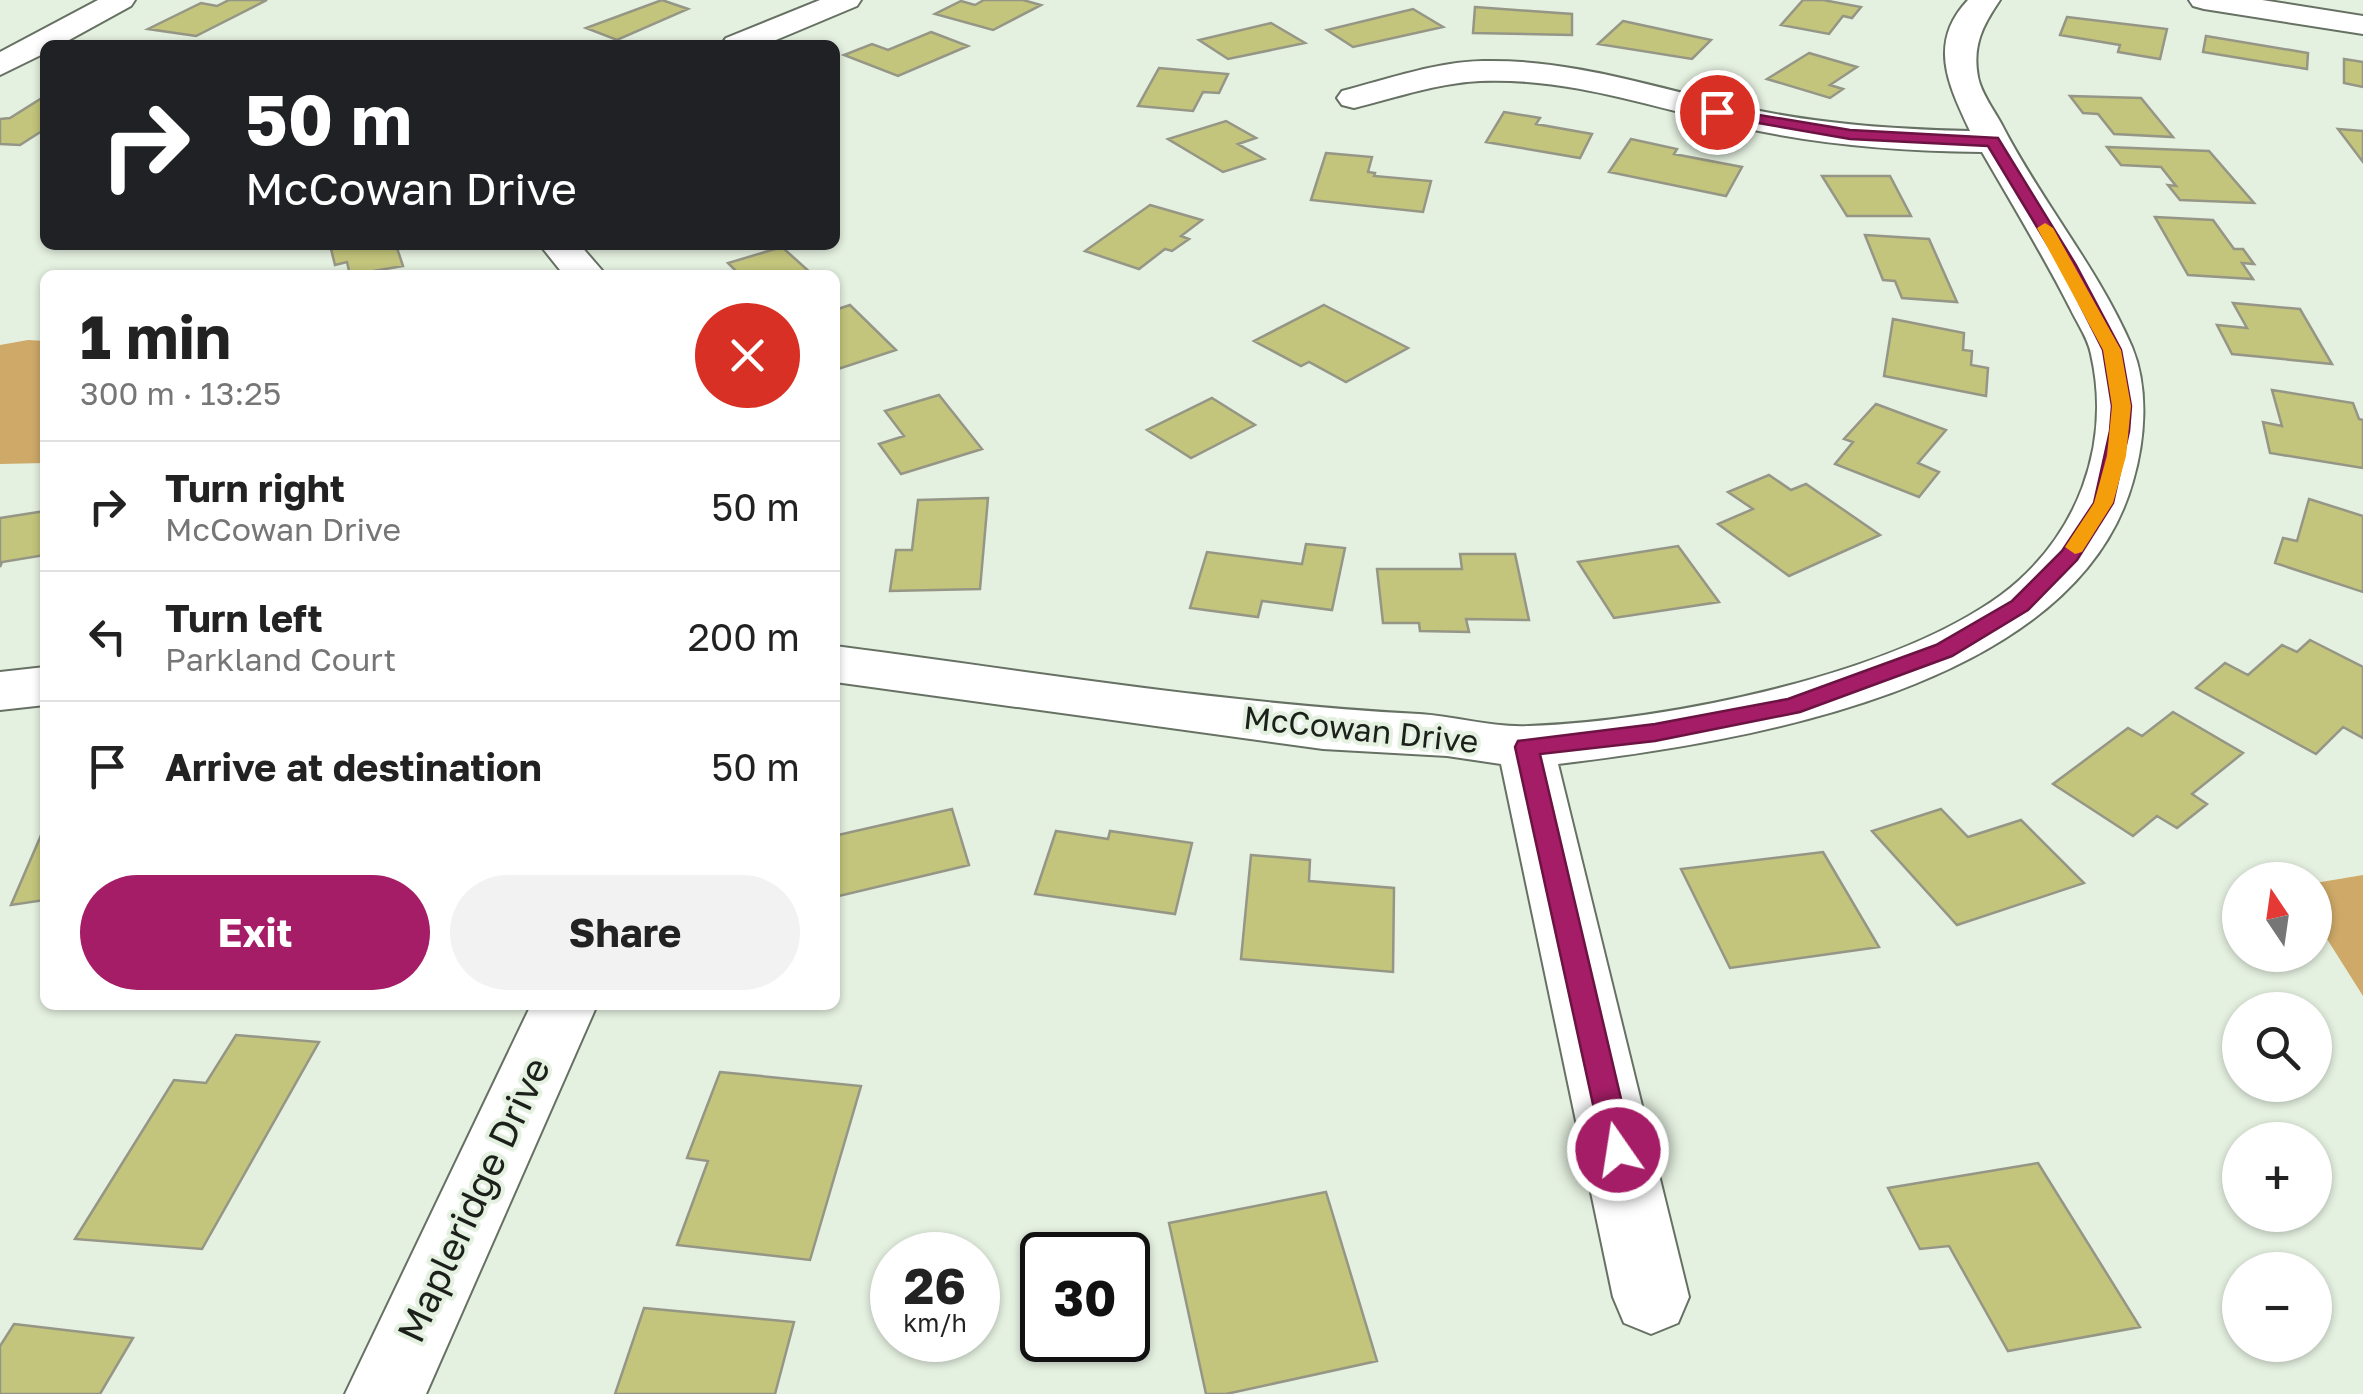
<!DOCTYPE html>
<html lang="en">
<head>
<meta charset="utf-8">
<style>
  :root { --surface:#fff; --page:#f2f2f2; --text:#222; --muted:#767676; --line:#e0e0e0; --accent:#a51d66 }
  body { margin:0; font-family:"Golos Text",sans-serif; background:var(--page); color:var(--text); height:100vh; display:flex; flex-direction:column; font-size:38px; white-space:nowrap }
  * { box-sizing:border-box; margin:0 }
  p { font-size:32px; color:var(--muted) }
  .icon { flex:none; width:55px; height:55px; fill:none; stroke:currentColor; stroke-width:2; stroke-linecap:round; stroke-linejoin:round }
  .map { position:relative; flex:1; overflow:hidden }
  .details { position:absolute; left:40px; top:270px; width:800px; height:740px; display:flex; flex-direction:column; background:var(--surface); border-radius:15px; box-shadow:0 2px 8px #0004 }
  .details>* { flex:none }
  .hud { position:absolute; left:40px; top:40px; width:800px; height:210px; border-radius:15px; box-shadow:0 2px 8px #0004; background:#202124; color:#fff; overflow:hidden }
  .needle { width:65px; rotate:347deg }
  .fabs { position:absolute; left:2222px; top:862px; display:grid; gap:20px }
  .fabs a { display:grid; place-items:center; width:110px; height:110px; border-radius:50%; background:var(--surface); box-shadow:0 2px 8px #0004; font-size:50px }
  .speed { position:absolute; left:870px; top:1232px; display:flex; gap:20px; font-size:50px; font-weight:700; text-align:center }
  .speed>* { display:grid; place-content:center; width:130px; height:130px; border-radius:50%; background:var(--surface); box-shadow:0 2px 8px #0004; line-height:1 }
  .speed small { font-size:25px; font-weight:400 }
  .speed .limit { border:5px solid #111; border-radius:15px; background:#fff; color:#111 }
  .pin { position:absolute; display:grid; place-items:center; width:85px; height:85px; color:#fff; margin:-42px; border:5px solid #fff; border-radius:50%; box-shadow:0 2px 10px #0007 }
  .me { position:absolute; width:110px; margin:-55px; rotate:347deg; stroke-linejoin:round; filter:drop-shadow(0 0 8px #0008) }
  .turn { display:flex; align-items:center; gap:35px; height:210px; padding:0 40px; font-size:45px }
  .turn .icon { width:130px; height:130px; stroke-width:2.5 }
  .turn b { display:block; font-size:70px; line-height:85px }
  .round { display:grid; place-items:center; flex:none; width:105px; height:105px; border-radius:52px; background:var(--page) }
  .summary { display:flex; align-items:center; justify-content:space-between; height:170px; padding:0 40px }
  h1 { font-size:60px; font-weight:700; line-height:75px }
  .action { display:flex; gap:20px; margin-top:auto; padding:20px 40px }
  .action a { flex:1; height:115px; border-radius:60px; background:var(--accent); color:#fff; font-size:40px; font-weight:700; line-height:115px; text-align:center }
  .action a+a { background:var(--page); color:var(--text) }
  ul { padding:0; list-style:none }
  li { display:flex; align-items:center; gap:30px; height:130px; padding:0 40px; border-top:2px solid var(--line) }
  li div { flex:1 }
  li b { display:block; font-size:38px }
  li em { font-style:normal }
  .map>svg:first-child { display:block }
  .forest { fill:#cea968 }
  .building { fill:#c3c57c; stroke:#959685; stroke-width:2.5 }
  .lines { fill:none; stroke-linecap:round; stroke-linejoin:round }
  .minor-casing { stroke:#667163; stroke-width:4 }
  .minor { fill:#fff; fill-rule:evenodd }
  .route { fill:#a51d66; stroke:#6b1342; stroke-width:2.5 }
  .slow { fill:#f59e0b }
  .labels { text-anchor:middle; stroke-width:8; stroke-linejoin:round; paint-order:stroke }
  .street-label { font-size:32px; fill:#1c201a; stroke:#e4f0e0 }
  .near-street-label { font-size:38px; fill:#1c201a; stroke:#e4f0e0 }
</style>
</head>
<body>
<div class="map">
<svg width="2363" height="1394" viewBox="0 0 2363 1394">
  <rect width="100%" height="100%" fill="#e4f0e0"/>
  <path class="forest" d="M28,340l17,1v122l-45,1v-119z
    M2363,875v121l-48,-76v-37z"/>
  <path class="building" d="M229,0h38l-71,36 -48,-7 53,-26 16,3z
    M662,0l26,9 -71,31 -31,-12z
    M984,0h39l18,5 -48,25 -58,-16 26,-13 14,4z
    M1803,0h20l38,7 -9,11 -9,-2 -14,18 -48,-9z
    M1475,7l97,7v21l-99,-2z
    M1413,9l30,18 -90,20 -26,-17z
    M2067,17l100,12 -7,30 -42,-7 2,-7 -60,-10z
    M1623,21l88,19 -19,19 -94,-15z
    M1271,23l34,20 -77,16 -29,-19z
    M931,32l37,14 -70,30 -54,-21 28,-11 16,6z
    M2206,36l102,17 -1,16 -104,-17z
    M1809,53l48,14 -27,18 13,4 -13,9 -63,-19z
    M2344,59l19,3v25l-19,-4z
    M1159,68l69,6 -9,19 -16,-1 -10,19 -55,-5z
    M45,96v33l-25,16 -20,-1v-25l10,-1z
    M2070,96l71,2 32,39 -59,-3 -16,-20 -15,-1z
    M1504,112l36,6 -4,6 56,10 -12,24 -94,-16z
    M1226,121l30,17 -18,6 26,15 -41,13 -55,-33z
    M2338,129l25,2v31z
    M1631,139l46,10 -3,5 68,13 -16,29 -117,-24z
    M2107,147l102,4 45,52 -74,-3 -12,-15 8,1 -15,-19 -40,-2z
    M1326,153l46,4 -4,15 7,1 -1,3 57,5 -8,31 -112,-12z
    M1822,176h68l21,40h-64z
    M1150,205l52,15 -21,16 8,3 -17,12 -7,-2 -26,20 -54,-18z
    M2155,217l58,3 21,29h9l11,15 -12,-1 11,16 -65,-4z
    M1865,235l64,4 28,63 -55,-4 -7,-17 -12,-1z
    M330,245h66l7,21 -53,9 -3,-13 -12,3z
    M782,247l31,28h-73l-12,-12z
    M2233,303l67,6 32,55 -100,-10 -15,-29 30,3z
    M850,305l46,45 -61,20v-60z
    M1324,305l84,43 -62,34 -37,-20 -8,4 -47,-25z
    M1893,319l71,14 -1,17 9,1 -1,14 17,3 -2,28 -102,-20z
    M2272,390l81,13 6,16 4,1v48l-93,-15 -7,-31 19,4z
    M939,395l43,54 -81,25 -22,-30 25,-8 -19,-25z
    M1212,398l43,27 -64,33 -44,-28z
    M1876,404l70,26 -28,33 21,9 -20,25 -84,-33 18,-22 -9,-3z
    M1769,475l22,15 15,-6 74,51 -91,41 -71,-52 35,-15 -25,-17z
    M988,498l-8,91 -90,2 6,-41h16l6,-50z
    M2309,499l54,17v76l-88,-29 8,-25 14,3z
    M45,511v44l-43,7 -2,5v-49z
    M1306,544l39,4 -13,62 -70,-9 -4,16 -68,-9 17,-56 95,12z
    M1678,546l41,56 -105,16 -36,-56z
    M1460,554h55l14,66 -63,-1 3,13 -49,-1 -1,-8h-36l-6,-54h85z
    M2310,640l53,27v71l-20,-11 -27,27 -120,-66 29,-25 23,12 34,-30 15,7z
    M2173,712l70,41 -51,41 15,10 -30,24 -20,-12 -24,20 -80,-52 75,-56 14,8z
    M952,809l17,56 -134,32 3,-62z
    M1941,809l27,28 53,-17 63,63 -127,42 -85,-94z
    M45,826v74l-34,5z
    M1056,831l52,8 2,-8 82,12 -17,71 -140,-20z
    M1823,852l56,95 -149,21 -49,-99z
    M1251,855l59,5 -1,21 85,7 -1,84 -152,-13z
    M236,1035l83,7 -117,207 -127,-10 99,-159 32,3z
    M720,1072l141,14 -51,174 -133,-15 31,-84 -21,-3z
    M2038,1163l102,164 -132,24 -59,-105 -29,3 -32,-61z
    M1326,1192l51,169 -151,33h-20l-37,-171z
    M644,1308l150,14 -19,72h-160z
    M14,1324l119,14 -33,56h-100v-48z"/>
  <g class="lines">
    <g class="minor-casing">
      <path id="minor" d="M98,0h37l-4,6 -71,39h-15v8l-45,22v-23z
        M820,0h41l-4,6 -93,39h-43l5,-7z
        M1968,0h32c-17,25 -28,45 -22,77 3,16 16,33 24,48 39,76 96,143 130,222 17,41 13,93 1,134 -58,209 -392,261 -575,283l131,533 -11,26 -27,11 -27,-11 -11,-26 -112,-533 -54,-8 -124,-7 -488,-67v-36c194,25 389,58 584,68 36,2 74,14 110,12 137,-5 361,-50 472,-131 76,-57 111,-149 90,-241 -3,-16 -14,-31 -21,-46 -27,-53 -58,-104 -88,-156 -82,-1 -162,-7 -242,-25 -85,-19 -171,-50 -260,-46 -43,2 -85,17 -126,27l-12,-3 -5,-7 5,-7c46,-12 93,-29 141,-30 87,-2 170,26 254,45 77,18 155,23 233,25 -21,-45 -43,-88 -2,-131z
        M2189,0h73l101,16v18l-159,-25 -11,-3z
        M540,245h40l26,30h-42z
        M45,667v38l-45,5v-38z
        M531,1005h66l-171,389h-81z"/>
    </g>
    <use href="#minor" class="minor"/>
  </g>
  <path class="route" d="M1717,108l133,22 148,8 78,127 45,85 10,56 -2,25 -16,72 -36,57 -49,50 -76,46 -152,56 -145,29 -115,13 93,396 -5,10 -10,4 -10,-4 -5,-10 -88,-403 3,-6 137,-17 133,-25 148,-54 76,-44 50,-50 32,-48 16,-72 2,-25 -9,-56 -43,-85 -72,-119 -138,-7 -138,-24 -2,-3z"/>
  <path class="slow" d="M2045,223l8,5 68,122 10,56 -5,50 -13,47 -31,49 -7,2 -10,-7 29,-44 13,-47 5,-50 -9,-56 -66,-122z"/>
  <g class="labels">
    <g class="street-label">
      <text transform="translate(1361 730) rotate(6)" y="11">McCowan Drive</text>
    </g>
    <g class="near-street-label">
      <text transform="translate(474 1200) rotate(-65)" y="13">Mapleridge Drive</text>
    </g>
  </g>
</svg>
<div class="fabs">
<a><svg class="needle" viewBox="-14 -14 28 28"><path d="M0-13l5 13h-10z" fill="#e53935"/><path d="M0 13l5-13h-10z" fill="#767676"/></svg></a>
<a><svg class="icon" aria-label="search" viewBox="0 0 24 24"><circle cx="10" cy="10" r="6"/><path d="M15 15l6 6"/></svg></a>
<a>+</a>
<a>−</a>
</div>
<div class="speed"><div>26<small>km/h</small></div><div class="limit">30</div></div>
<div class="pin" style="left:1717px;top:112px;background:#d93025"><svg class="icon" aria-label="arrive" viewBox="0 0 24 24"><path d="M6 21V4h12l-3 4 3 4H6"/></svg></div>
<svg class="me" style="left:1618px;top:1150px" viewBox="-20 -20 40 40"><circle r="17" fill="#a51d66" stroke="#fff" stroke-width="3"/><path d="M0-11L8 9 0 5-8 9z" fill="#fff"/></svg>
<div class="hud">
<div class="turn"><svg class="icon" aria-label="right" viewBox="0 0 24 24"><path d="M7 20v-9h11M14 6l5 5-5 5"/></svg><div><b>50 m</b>McCowan Drive</div></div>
</div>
<section class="details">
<div class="summary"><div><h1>1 min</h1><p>300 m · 13:25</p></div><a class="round" style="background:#d93025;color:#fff"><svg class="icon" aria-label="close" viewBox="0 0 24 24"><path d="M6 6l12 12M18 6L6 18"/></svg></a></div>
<ul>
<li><svg class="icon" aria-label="right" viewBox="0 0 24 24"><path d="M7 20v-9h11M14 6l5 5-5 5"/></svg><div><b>Turn right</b><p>McCowan Drive</p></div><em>50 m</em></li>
<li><svg class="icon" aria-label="left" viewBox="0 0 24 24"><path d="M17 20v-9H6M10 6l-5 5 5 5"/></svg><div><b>Turn left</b><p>Parkland Court</p></div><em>200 m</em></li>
<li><svg class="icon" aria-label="arrive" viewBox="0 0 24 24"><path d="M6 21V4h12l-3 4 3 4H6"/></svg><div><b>Arrive at destination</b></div><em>50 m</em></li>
</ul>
<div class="action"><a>Exit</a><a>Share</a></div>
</section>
</div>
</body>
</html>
